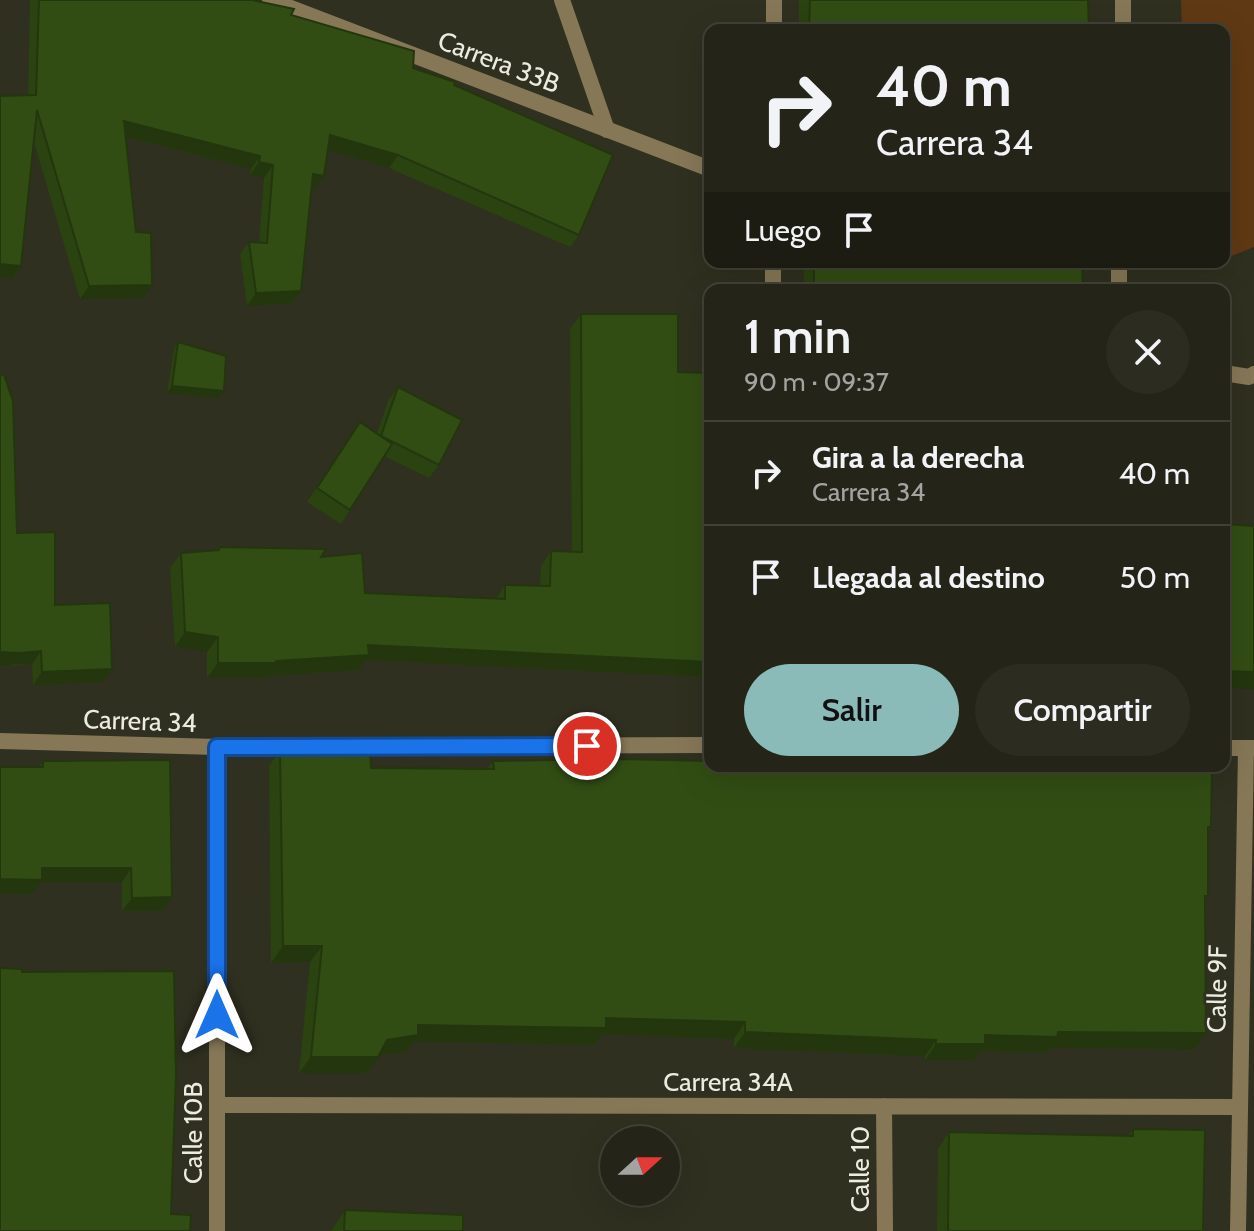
<!DOCTYPE html>
<html lang="es">
<head>
<meta charset="utf-8">
<style>
  :root { --surface:#242418; --page:#2c2c21; --text:#f1f3f6; --muted:#a3a4a2; --line:#414137; --accent:#8bbbb9 }
  body { margin:0; font-family:Cabin,sans-serif; background:var(--page); color:var(--text); height:100vh; display:flex; flex-direction:column; font-size:30px; white-space:nowrap }
  * { box-sizing:border-box; margin:0 }
  p { font-size:26px; color:var(--muted) }
  .icon { flex:none; width:44px; height:44px; fill:none; stroke:currentColor; stroke-width:2; stroke-linecap:round; stroke-linejoin:round }
  .map { position:relative; flex:1; overflow:hidden }
  .panel { position:absolute; left:704px; top:284px; width:526px; height:488px; display:flex; flex-direction:column; background:var(--surface); border-radius:16px; box-shadow:0 8px 32px #0002,0 0 0 2px var(--line) }
  .panel>* { flex:none }
  .guide { position:absolute; left:704px; top:24px; width:526px; height:244px; border-radius:16px; box-shadow:0 8px 32px #0002,0 0 0 2px var(--line); background:#242418; color:var(--text); overflow:hidden }
  .needle { width:52px; rotate:69deg }
  .tools { position:absolute; left:600px; top:1126px; display:grid; gap:16px }
  .tools a { display:grid; place-items:center; width:80px; height:80px; border-radius:50%; background:var(--surface); box-shadow:0 8px 32px #0002,0 0 0 2px var(--line); font-size:40px }
  .pin { position:absolute; display:grid; place-items:center; width:68px; height:68px; color:#fff; margin:-34px; border:4px solid #fff; border-radius:50%; box-shadow:0 2px 8px #0007 }
  .me { position:absolute; width:88px; margin:-44px; rotate:0deg; stroke-linejoin:round; filter:drop-shadow(0 0 6px #0008) }
  .turn { display:flex; align-items:center; gap:28px; height:168px; padding:0 40px; font-size:36px }
  .turn .icon { width:104px; height:104px; stroke-width:2.5 }
  .turn b { display:block; font-size:56px; line-height:68px }
  .then { display:flex; align-items:center; height:76px; padding:0 40px; background:#0003; gap:16px; font-size:30px }
  .round { display:grid; place-items:center; flex:none; width:84px; height:84px; border-radius:42px; background:var(--page) }
  .overview { display:flex; align-items:center; justify-content:space-between; height:136px; padding:0 40px }
  h1 { font-size:48px; font-weight:600; line-height:60px }
  .cta { display:flex; gap:16px; margin-top:auto; padding:16px 40px }
  .cta a { flex:1; height:92px; border-radius:48px; background:var(--accent); color:#111; font-size:32px; font-weight:600; line-height:92px; text-align:center }
  .cta a+a { background:var(--page); color:var(--text) }
  ul { padding:0; list-style:none }
  li { display:flex; align-items:center; gap:24px; height:104px; padding:0 40px; border-top:2px solid var(--line) }
  li div { flex:1 }
  li b { display:block; font-size:30px }
  li em { font-style:normal }
  .map>svg:first-child { display:block }
  .park { fill:#5f3913 }
  .lines { fill:none; stroke-linecap:round; stroke-linejoin:round }
  .service { stroke:#867757; stroke-width:16 }
  .minor { stroke:#867757; stroke-width:16 }
  .wall { fill:#2b4211 }
  .shaded-wall { fill:#23360e }
  .building { fill:#324d14; stroke:#23360e; stroke-width:2 }
  .route-casing { stroke:#114b97; stroke-width:20 }
  .route { stroke:#1a73e8; stroke-width:14 }
  .labels { text-anchor:middle; stroke-width:6; stroke-linejoin:round; paint-order:stroke }
  .street-label { font-size:26px; fill:#ebebe0; stroke:#303020 }
</style>
</head>
<body>
<div class="map">
<svg width="1254" height="1231" viewBox="0 0 1254 1231">
  <rect width="100%" height="100%" fill="#303020"/>
  <path class="park" d="M1181,0h73v247l-30,12v-229h-42z"/>
  <g class="lines">
    <path class="service" d="M562,0l45,130"/>
    <path class="minor" d="M270,0l440,169
      M774,30v-30
      M1123,30v-30
      M773,262v28
      M1119,290v-28
      M1224,373l25,4 5,-3
      M0,741l217,6 493,-2
      M217,747v484
      M1224,748h30
      M217,1105l1022,2
      M884,1106l1,125
      M1238,1231l8,-483"/>
  </g>
  <path class="wall" d="M30,0h222l39,15 163,70 125,150 -9,12 -181,-79 -61,-18 -13,39 -4,-1 -10,103 -9,12 -45,3 -7,-52 9,-12h10l5,-64 -14,-3 1,-6 -125,-32 17,161 -63,1 -46,-157 -13,124 -9,13 16,-183z
    M799,0h289l1,30h-290z
    M804,262h278l1,28h-279z
    M581,314l97,58 31,305 -344,-17 -6,10 -92,6 -1,2h-59v-26l-32,-5 -5,-79 11,-15 35,-3 3,-3 102,10 44,36 131,6 9,-14 35,1 1,-20 10,-15 21,1 -2,-223z
    M178,342l46,49 -5,7 -52,-5 7,-44z
    M398,387l41,78 -10,13 -45,-22 -43,68 -34,-22 43,-66 27,-2 11,-33z
    M17,533l38,72 57,64 -9,13 -70,3 -1,-21 -21,2z
    M280,750l91,18 116,1 6,-8 718,66 -3,5 -3,69 1,132 -11,16 -146,-1 -3,5 -66,-2 -6,9h-49v-4l-191,-8v-9l-132,-5 -8,11 -180,-4 -7,10 -28,4 -12,18h-68l11,-111 -39,1 -2,-197z
    M170,760l-8,151h-40v-29h-82l-8,12 -32,-1v-126h39l4,-6z
    M1133,1129l70,102h-266l1,-82 11,-17 179,4z
    M345,1210l118,21h-132z"/>
  <path class="shaded-wall" d="M124,121l136,35 -9,13 -136,-35z
    M330,135l68,20 -9,13 -68,-20z
    M259,162l14,3 -9,13 -14,-3z
    M313,174l11,2 -9,13 -11,-2z
    M0,264l21,2 -9,13 -12,-2z
    M152,285l-9,13 -63,1 9,-13z
    M301,291l-9,12 -45,3 9,-13z
    M172,386l52,5 -5,7 -52,-5z
    M185,632l33,5 -11,15 -32,-5z
    M368,645l342,17v14l-1,1 -344,-17 -6,10 -92,6 -1,2h-59l11,-15 58,-2z
    M41,651l-9,13 -32,1v-13z
    M112,669l-9,13 -70,3 9,-13z
    M1224,671l30,1v17l-30,-1z
    M42,868h89l-9,14h-81l-9,12 -32,-1v-14z
    M172,897l-10,14h-40l10,-13z
    M283,946h39l-12,16 -39,1z
    M606,1018l139,4 -11,17 -132,-5 -8,11 -180,-4 -7,10 -31,5 11,-16 31,-15z
    M745,1032l191,8 -11,16 -191,-8z
    M1058,1032l148,1 -11,16 -146,-1 -3,5 -66,-2 -6,9h-49l11,-16 49,-9z
    M311,1057h67l-11,16h-68z"/>
  <path class="building" d="M39,0h213l42,9 -3,6 123,36 -1,17 42,14 -1,3 159,70 -34,80 -181,-80 -68,-20 -6,41 -11,-2 -12,117 -45,2 -7,-51 18,1 6,-78 -14,-3 1,-6 -136,-35 12,111 15,1 1,52 -63,1 -52,-176 -16,156 -21,-2v-168l36,-1z
    M810,0h278l1,30h-280z
    M814,262h268l1,28h-269z
    M581,314h97v58l32,1v289l-342,-17 1,10 -93,6v2h-58v-26l-33,-5 -4,-79 38,-3v-3l107,2 -5,8 41,-4 3,40 140,6v-14l45,1 1,-35 31,1z
    M178,342l48,14 -2,35 -52,-5z
    M0,374l4,1 9,26 4,132 38,-1v73l55,-2 2,66 -70,3 -1,-21 -21,2 -20,-1z
    M398,387l64,33 -23,45 -58,-29z
    M360,422l32,22 -42,66 -33,-22z
    M1224,524l30,2v146l-30,-1z
    M370,749l1,19 123,1 -1,-8 126,-2 91,2v5h502l-1,61h-3v69h-3l1,137 -148,-1 -1,5 -72,-2v9h-49v-4l-191,-8v-10l-139,-4v10l-188,-3v10l-31,5 -9,17h-67l11,-111h-39l-3,-196z
    M170,760l2,137 -40,1 -1,-30h-89v12l-42,-1v-112h43v-6z
    M0,968l22,1v3l152,-1 2,104 -5,139 20,1 -1,16h-190z
    M1133,1129l72,1 -2,101h-255l1,-99 184,4z
    M345,1210l118,5v16h-119z"/>
  <g class="lines">
    <g class="route-casing">
      <path id="route" d="M217,1015v-268l370,-1"/>
    </g>
    <use href="#route" class="route"/>
  </g>
  <g class="labels">
    <g class="street-label">
      <text transform="translate(499 62) rotate(21)" y="9">Carrera 33B</text>
      <text transform="translate(140 721) rotate(2)" y="9">Carrera 34</text>
      <text transform="translate(1217 989) rotate(-89)" y="9">Calle 9F</text>
      <text x="728" y="1091">Carrera 34A</text>
      <text transform="translate(193 1133) rotate(-90)" y="9">Calle 10B</text>
      <text transform="translate(860 1169) rotate(-90)" y="9">Calle 10</text>
    </g>
  </g>
</svg>
<div class="tools">
<a><svg class="needle" viewBox="-14 -14 28 28"><path d="M0-13l5 13h-10z" fill="#e53935"/><path d="M0 13l5-13h-10z" fill="#a3a4a2"/></svg></a>
</div>
<div class="pin" style="left:587px;top:746px;background:#d93025"><svg class="icon" aria-label="arrive" viewBox="0 0 24 24"><path d="M6 21V4h12l-3 4 3 4H6"/></svg></div>
<svg class="me" style="left:217px;top:1015px" viewBox="-20 -20 40 40"><path d="M0-17L14 15 0 8-14 15z" fill="#1a73e8" stroke="#fff" stroke-width="4"/></svg>
<div class="guide">
<div class="turn"><svg class="icon" aria-label="right" viewBox="0 0 24 24"><path d="M7 20v-9h11M14 6l5 5-5 5"/></svg><div><b>40 m</b>Carrera 34</div></div>
<div class="then">Luego<svg class="icon" aria-label="arrive" viewBox="0 0 24 24"><path d="M6 21V4h12l-3 4 3 4H6"/></svg></div>
</div>
<section class="panel">
<div class="overview"><div><h1>1 min</h1><p>90 m · 09:37</p></div><a class="round"><svg class="icon" aria-label="close" viewBox="0 0 24 24"><path d="M6 6l12 12M18 6L6 18"/></svg></a></div>
<ul>
<li><svg class="icon" aria-label="right" viewBox="0 0 24 24"><path d="M7 20v-9h11M14 6l5 5-5 5"/></svg><div><b>Gira a la derecha</b><p>Carrera 34</p></div><em>40 m</em></li>
<li><svg class="icon" aria-label="arrive" viewBox="0 0 24 24"><path d="M6 21V4h12l-3 4 3 4H6"/></svg><div><b>Llegada al destino</b></div><em>50 m</em></li>
</ul>
<div class="cta"><a>Salir</a><a>Compartir</a></div>
</section>
</div>
</body>
</html>
